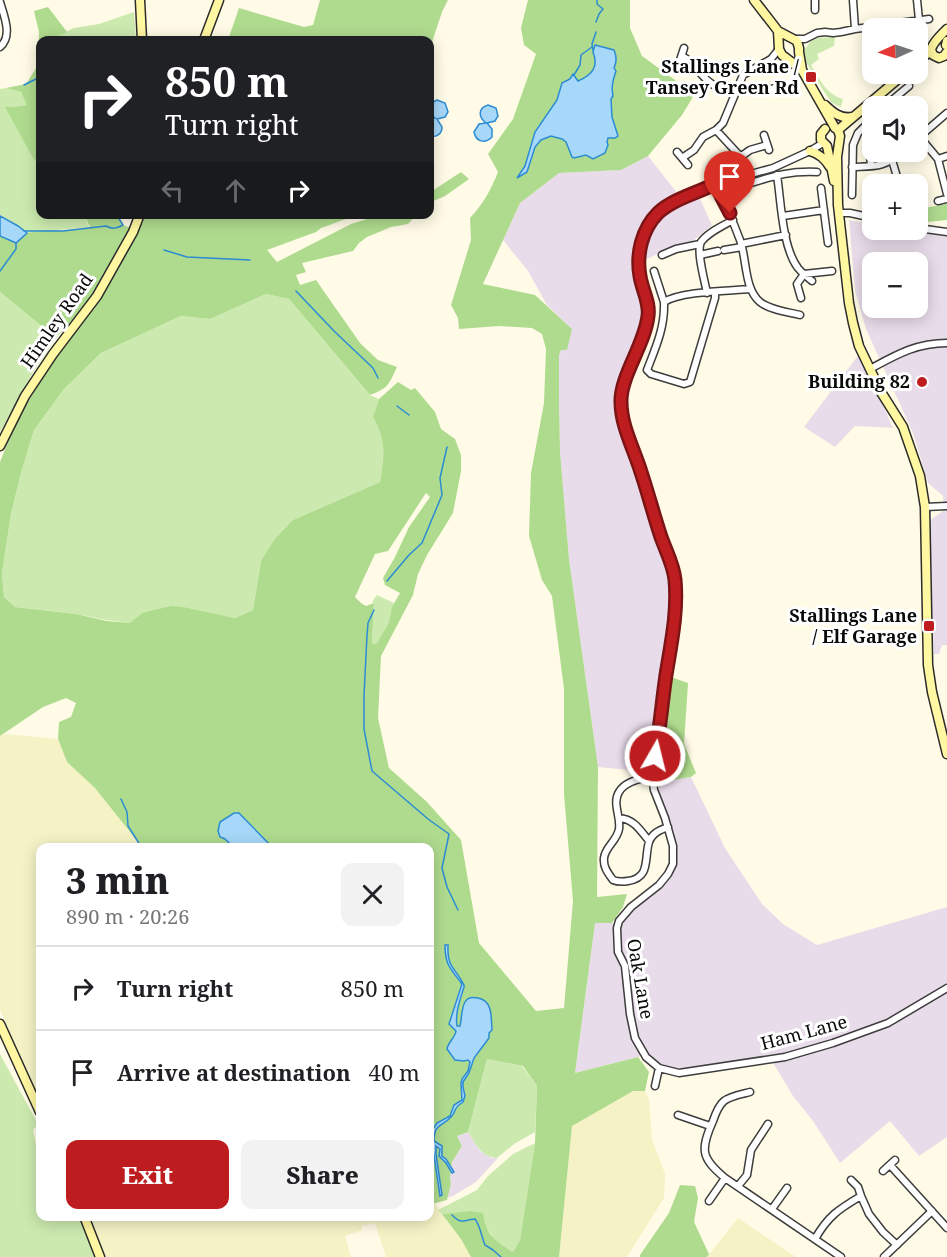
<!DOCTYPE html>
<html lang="en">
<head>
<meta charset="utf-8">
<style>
  :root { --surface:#fff; --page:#f2f2f2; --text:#202124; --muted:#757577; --line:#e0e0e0; --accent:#be1d20 }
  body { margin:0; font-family:"Noto Serif",serif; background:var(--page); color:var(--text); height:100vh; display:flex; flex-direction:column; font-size:22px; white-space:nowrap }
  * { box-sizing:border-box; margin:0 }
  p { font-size:20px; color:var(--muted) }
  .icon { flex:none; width:33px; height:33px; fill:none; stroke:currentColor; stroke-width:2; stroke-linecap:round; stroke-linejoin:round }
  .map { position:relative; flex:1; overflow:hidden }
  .side { position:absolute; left:36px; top:843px; width:398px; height:378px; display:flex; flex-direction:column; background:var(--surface); border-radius:12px; box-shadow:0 3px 15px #0003 }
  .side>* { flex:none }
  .hud { position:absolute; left:36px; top:36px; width:398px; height:183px; border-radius:12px; box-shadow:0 3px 15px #0003; background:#202124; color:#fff; overflow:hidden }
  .needle { width:39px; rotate:267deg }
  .controls { position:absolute; left:862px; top:18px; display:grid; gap:12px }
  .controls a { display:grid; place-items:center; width:66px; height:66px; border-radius:12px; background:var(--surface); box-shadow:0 3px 15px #0003; font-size:30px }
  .pin { position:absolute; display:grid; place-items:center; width:51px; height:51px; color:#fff; margin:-62px -26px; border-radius:50% 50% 50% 0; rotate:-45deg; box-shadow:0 0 6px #0007 }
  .pin .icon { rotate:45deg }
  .me { position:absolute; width:66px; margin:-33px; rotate:8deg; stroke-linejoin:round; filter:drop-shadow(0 0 4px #0008) }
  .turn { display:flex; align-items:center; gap:21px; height:126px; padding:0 30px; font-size:27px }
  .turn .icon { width:78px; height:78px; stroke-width:2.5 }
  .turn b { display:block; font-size:42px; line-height:51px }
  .lanes { display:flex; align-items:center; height:57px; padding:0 30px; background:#0003; justify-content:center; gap:30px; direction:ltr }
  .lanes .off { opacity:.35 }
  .round { display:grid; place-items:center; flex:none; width:63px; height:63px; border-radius:12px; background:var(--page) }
  .overview { display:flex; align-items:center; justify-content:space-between; height:102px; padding:0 30px }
  h1 { font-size:36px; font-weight:800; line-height:45px }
  .primary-button { display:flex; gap:12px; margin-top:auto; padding:12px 30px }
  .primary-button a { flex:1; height:69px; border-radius:12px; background:var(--accent); color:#fff; font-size:24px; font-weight:800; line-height:69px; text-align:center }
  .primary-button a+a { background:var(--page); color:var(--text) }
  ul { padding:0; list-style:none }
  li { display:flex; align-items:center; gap:18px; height:84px; padding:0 30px; border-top:2px solid var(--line) }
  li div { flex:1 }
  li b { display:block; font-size:22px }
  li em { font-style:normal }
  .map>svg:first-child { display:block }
  .industrial { fill:#e9dcea; fill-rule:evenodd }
  .farmland { fill:#f5f3c6 }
  .green { fill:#cceaaf }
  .forest { fill:#afdb8e; fill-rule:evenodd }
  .water { fill:#a8d8f9; stroke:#2c8cd3; stroke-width:1.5 }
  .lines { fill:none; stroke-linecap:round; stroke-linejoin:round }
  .stream { stroke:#2c8cd3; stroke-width:1.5 }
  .street-casing { stroke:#3d3d3d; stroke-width:9 }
  .secondary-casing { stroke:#2c2c2c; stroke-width:11 }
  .street { stroke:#fff; stroke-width:6 }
  .secondary { stroke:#fff7a1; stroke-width:8 }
  .route-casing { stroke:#7c1315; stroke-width:15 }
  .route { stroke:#be1d20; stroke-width:10 }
  .poi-dot { fill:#be1d20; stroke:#fff; stroke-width:2 }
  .labels { text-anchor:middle; stroke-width:6; stroke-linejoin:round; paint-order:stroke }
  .poi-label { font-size:18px; font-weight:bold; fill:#0a0a0a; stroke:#fff; text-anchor:end }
  .street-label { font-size:18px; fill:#0a0a0a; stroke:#fff }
</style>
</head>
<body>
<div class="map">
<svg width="947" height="1257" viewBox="0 0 947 1257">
  <rect width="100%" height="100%" fill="#fffbe6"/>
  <path class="industrial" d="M648,156l30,38 -28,21 -7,9 -8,20 -1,22 7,31 1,28 -19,41 -7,30v12l7,26 47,147v24l-17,136 -5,31 -50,-5 -29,-208 -9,-107 -1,-50v-47l13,-26 -25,-24 -19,-34 -25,-31 17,-37 39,-30 62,-3z
    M697,192l15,33 -19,16 -23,7 -31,15 6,-32 14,-18z
    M849,220l24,4v6h33l41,7v408h-5l-3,9h-5l-4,-67 -1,-66 15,-11 -1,-14 -15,-13 -15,-50 -47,-104 -11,-38zM873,262h45v46h-45z
    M860,353l33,75 -38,-2 -20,21 -31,-20z
    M691,777l34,71 37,56 21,20 34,21 130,-38v230l-28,19 -29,-35 -50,42 -27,-42 -20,-25 -24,-40 -84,13 -20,-2 -16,-13 -74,19 20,-150h17l9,3 12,-18 24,-19 14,-13 5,-9v-19l-9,-33 -10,-27 8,-7z
    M468,1132l12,19 12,7h6l-22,24 -23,14 -6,2 4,-14 -1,-6 2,-16 10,-16 -5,-10z"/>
  <path class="farmland" d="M5,734l53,5 9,23 28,26 47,59 -102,1v256l-40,-95v-273z
    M633,1090l12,1 4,8 3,40 13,35 -1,24 -37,59h-68l13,-131z
    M429,1197l32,42 10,18h-85l-11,-34 -13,3v4l-17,6 6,21h-247l-16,-40 341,-1z
    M738,1218l58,39h-89z"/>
  <path class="green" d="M134,12l2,28h-87l25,-12 25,-4z
    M835,37l-1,9 -17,8 2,5 -8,6c9,15 15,29 32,34l-2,8 -9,-4 -9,-13 -20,-33 1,-7 7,-9 7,-3z
    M6,88l15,4 7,13 -6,1 -16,1 28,53 6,5v49l44,1 5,12c-21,3 -41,3 -62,6l-9,-7 -18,-10v-127z
    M0,292l56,46 -24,36 -32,58z
    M266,294l23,5 81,96 9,4 -6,18c14,24 11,38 7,65l-87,38 -32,41 -8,49 -18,8 -46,-10 -47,5 -12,10 -24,-3 -30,-6 -61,-7 -11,-10 -2,-24 9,-59 10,-41 13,-43 30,-41 37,-36 80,-37 29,3z
    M377,595l17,8 -5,19 -12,21 -5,1 2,-41 -2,-1z
    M0,1054l38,70 -5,6 5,24 2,1v61l41,1 15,40h-96z
    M487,1059l35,7 15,20 -2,46 -21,12 -17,14c-16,-1 -21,-14 -29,-26z
    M535,1143l-15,97 -7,12 -18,-11 -10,-16 -16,-14 -27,3 -4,-4 39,-20 11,-14 25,-22z"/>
  <path class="forest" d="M320,0h128l-6,12 -12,36 -1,-1v-7h-201l11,-32 65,19 9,-2z
    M528,0h102v28l12,28 48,35 3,6 -11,18 -34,41 -27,14 -62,3 -39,30 -37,81 52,11 37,34 -5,21h-6l-2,5v47l1,50 9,107 29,208 -1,130 30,-3 -4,13 -11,16h-17l-20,150 63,-16 11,15 -4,19h-12l-61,35 -13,131h-88l-10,-18 -19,-25 27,-3 14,2c3,22 12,28 30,39l7,-12 15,-97 2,-57 -14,-20 -36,-7 -19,73 -11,4 5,10 -10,16 -2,16 1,6 -4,16 -15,4 -3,-7v-181l3,-13 2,-53 -5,-6v-96l-157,-1 -26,-27 -9,-7c-11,3 -19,9 -18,21l14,13h-91l-47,-59 -28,-26 -9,-23 1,-17 12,-5 5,-14 -10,-5 -23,9 -43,29v-274c15,-40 36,-77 61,-112 15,-23 34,-43 48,-67 14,-22 26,-45 37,-68h211l-36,13 -5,4 -49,18 10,12 74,-38 29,-9h36l-8,9 -17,3 -24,10 -8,6 -6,8 -51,12 4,9 -10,3 4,10 16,-5 44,63 18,17 19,7c-8,17 -8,21 -27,28l-81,-96 -23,-5 -56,25 -29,-3 -80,37 -37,36 -30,41 -13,43 -10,41 -9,59 2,24 11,10 61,7 31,7 23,2 12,-10 29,-7 18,2 46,10 18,-8 8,-49 14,-22 18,-19 87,-38c4,-27 7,-40 -7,-65l6,-18 19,-17 13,8 4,-2 20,24 6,17 14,10 6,16v16l-8,42 -26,42 -9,19 -5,21 -32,61 -3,62 11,50 38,34 34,38 18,103 57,68 28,-3 9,-107 -9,-107v-105l-12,-93 -10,-16 -13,-44 2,-63 13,-70 2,-54 -4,-15 -10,-6 -33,-2 -40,3 -1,-11 -7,-13 20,-65 -1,-22c13,-14 21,-28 28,-46l-10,-18 25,-35 23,-65 -12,-9 -3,-17zM426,493l4,4 -21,30 -14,30 -12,21 2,7 15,8 -8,14 -3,15 -12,21 -5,1 2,-41 -8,3 -5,-3 -6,-6 20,-43 13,-3z
    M48,7l19,25 -18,8h-9v68l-4,-1v21l4,10v27l-6,-5 -29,-53 17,-1 5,-1 -6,-13 -15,-4 20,-4 12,-19 1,-33 -5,-21z
    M461,172l8,7 -24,17 -16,7v-10z
    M947,204v16l-29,3v-14z
    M84,215h32l7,10 8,3 -38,69 -37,41 -56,-46v-56l16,6 11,-9 20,-3 16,1 27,-4z
    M671,677l17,6 -4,61 12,29 -5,4 -26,4 -8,7 -2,-15z
    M680,1185l15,1 3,12 -4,24 15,32 -2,3h-67v-2l29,-42z"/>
  <path class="water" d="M595,45l19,5c3,7 3,12 0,18l2,3c-3,9 -5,16 -3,25l-2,3 1,18 6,19 -3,2h-7l-1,4 1,3 -3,8 -12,6 -7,-4 -12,3 -2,-1 -6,-15 -4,-3 -11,-3 -10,4 -6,7 -8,25 -10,6 8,-12 10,-34 22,-32 5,-17 8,-4 3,-5 5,7c14,-6 21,-14 15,-29z
    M437,100l8,3 3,9 -3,5 -8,2 5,8c0,7 -6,11 -13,9v-17l6,-1c-8,-6 -7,-14 2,-18z
    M488,105l8,3 2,8 -3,5 -8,2 5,6v8c-7,7 -16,5 -18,-5l5,-8 7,-1c-8,-6 -8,-15 2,-18z
    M0,216l18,10 9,7 -11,10 -16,-7z
    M234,813h5l33,34h-39l-8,-8 -5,-2 -2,-6 2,-9z
    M445,945h3c-1,23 7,22 16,40v2c-4,13 -9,26 -7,39h3c2,-8 1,-17 5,-24 3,-5 7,-5 13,-4 15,3 13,19 14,32l-3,3v5l-15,20 -5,15 -6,9v5l2,9 -2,6c-12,8 -5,8 -12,15 -10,11 -17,6 -17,24l8,5v10l4,3 8,13 -2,1 -6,-10 -7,-7 1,-7 -4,-3v8l6,41 -2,1 -7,-47 -1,-13 1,-7 4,-6 13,-7 4,-11 8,-5 -1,-17 1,-4 6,-8 2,-9 -2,-2 -4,1 -9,-1 -8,-11c1,-7 8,-11 9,-18l-7,-7 13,-40c-11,-15 -17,-18 -17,-39z"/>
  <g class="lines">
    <path class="stream" d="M596,22l3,-8 4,-5 -6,-5v-4
      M40,49v26
      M593,50l-1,-6 4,-12
      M574,75l6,-10 1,-10 11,-8
      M24,85l16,-8
      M24,231h39l43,-5c6,3 10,3 17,-1l-7,-11
      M164,250l23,7 63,3
      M0,271l16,-22v-6
      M296,291l39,41 38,36 5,10
      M397,406l12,9
      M387,581l22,-26 13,-12 20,-48 -2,-17 7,-31
      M374,610l-6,13 -1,12 -3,61v33l8,42 56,48 21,15 -7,34 5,19 11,23
      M121,799l6,13 1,14 14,22
      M452,1215c10,10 10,5 23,4 5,6 7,19 10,26l8,5 8,7"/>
    <g class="street-casing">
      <path id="street" d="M815,0v10
        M853,0l2,29
        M917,0l2,20
        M0,2c4,14 13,34 0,45
        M794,39h11l12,-6 8,-1 8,1 8,-1 14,-3 74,-10
        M682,56c13,7 18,20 30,28 7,5 16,4 24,7
        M678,66l6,-18
        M738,86c18,7 23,8 41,0
        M885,106l24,-20
        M716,130l23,25h4l7,-5 17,-5
        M764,135l5,15
        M918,135l20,24 9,35
        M918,138l29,-25
        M823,143l-13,8 -37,17 -58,16 -39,17 -17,12 -14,18 -4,14 -2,15 1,17 6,18 2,20 -5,21 -18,44 -5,20 3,21 18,51 15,50 19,55 1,21 -3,33 -21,145 2,14 11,28 8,28v18l-5,10 -9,11 -28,22 -12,14 -2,7 1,24 7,14 5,48 5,24 11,19 13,11 20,5 106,-16 48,-14 55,-20 59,-35
        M677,152l11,13
        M682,158l12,-8 9,-13 13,-7 7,-7 20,-48 28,-16 8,-10
        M938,159l9,-3
        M892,160l6,20v4
        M871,166l-1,-11 3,-12
        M852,167c24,-1 31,1 50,-15
        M777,175c4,26 5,72 21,93 4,5 9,9 14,13
        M751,183c26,-8 39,-12 66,-11
        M715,184c10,19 18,37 25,56 7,19 4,49 20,62 10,8 28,10 40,13
        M821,188l7,55
        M720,195l9,-6 13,-4
        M852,195l1,-50 5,-12 15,-15
        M938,201l9,-2
        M839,213h11l23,5
        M783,216l41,-6
        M918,228l29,4
        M741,244l45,-9
        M724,250l18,-3
        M662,255l14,-6 24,-5
        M700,255l18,-4
        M654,271l10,31
        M715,292v6l-25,84 -6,2 -33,-10 -4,-4c9,-23 18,-43 17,-68 17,-11 65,-11 86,-13
        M707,293c-2,-11 -11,-42 -6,-51 7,-10 22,-16 32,-22
        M801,298l-4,-14 7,-10 28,-3
        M870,369c26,-14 46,-26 77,-26
        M925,507l22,-1
        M652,776c-11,3 -27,5 -33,16 -7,11 2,25 0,37 -2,12 -14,18 -15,29 -1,9 4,15 9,22 5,2 9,2 15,1 23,-3 16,-23 21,-39 3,-9 11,-12 19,-15
        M619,818c15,1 21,12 30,23
        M655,1086l4,-18
        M750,1092c-8,2 -20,4 -26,9 -6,5 -9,14 -11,20 -13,29 -12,37 12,57l116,79
        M678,1115l32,11
        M890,1165l57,63
        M883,1171l12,-11
        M851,1180l7,7 3,9 8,18 14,18 14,13
        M738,1186l9,-11 4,-25 17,-26
        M709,1201l16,-23
        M772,1209l15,-21
        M815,1239c13,-23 24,-30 46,-43
        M884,1257l48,-46"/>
    </g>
    <g class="secondary-casing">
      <path id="secondary" d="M140,0l2,40
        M754,0l24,31 19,10 2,7v4l3,18 33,58 3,2 2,6 -3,21 1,48 11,98 4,20 6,23 22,46 22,35 17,49 5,31 3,158 4,27 15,62
        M947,29c-5,5 -15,14 -16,21l2,5 6,3 5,-2 3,-4
        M778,31l1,18 3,6 20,15
        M204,40l15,-40
        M946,45l1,-4
        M918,62l13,-12
        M825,105c8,8 16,14 27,12
        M825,129l-4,5v6l6,6 7,35
        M838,130l66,-56
        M810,151c10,3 15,8 20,16
        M0,446l25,-50 28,-42 44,-58 36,-64 7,-18
        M0,1024l40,88
        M84,1216l16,41"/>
    </g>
    <use href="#street" class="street"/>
    <use href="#secondary" class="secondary"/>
  </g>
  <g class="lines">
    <g class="route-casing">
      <path id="route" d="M655,756c5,-27 7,-54 11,-81 5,-31 12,-63 9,-95 -1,-14 -9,-29 -14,-43 -7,-21 -13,-44 -20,-65 -7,-23 -20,-46 -20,-70 -1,-25 24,-58 27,-86 2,-14 -6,-26 -8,-40 -4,-22 2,-47 18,-63 15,-14 39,-20 57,-29l15,29"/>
    </g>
    <use href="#route" class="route"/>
  </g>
  <g class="poi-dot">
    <rect x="805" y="71" width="12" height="12" rx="3"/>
    <circle cx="922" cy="382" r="6"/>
    <rect x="923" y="620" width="12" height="12" rx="3"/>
  </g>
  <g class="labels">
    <g class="poi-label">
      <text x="799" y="73">Stallings Lane /<tspan x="799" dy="21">Tansey Green Rd</tspan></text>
      <text x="910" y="388">Building 82</text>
      <text x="917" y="622">Stallings Lane<tspan x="917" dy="21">/ Elf Garage</tspan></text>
    </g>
    <g class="street-label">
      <text transform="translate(57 321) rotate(-55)" y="6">Himley Road</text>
      <text transform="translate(640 979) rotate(80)" y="6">Oak Lane</text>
      <text transform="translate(804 1033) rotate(-15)" y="6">Ham Lane</text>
    </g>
  </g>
</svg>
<div class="controls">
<a><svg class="needle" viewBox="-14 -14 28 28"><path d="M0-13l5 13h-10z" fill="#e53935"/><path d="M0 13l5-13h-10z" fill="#757577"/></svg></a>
<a><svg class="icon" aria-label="sound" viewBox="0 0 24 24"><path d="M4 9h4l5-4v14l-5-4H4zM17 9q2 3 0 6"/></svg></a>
<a>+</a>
<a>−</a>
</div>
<div class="pin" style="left:730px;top:213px;background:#d93025"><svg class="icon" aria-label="arrive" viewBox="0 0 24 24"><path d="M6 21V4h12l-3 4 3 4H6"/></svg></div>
<svg class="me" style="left:655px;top:756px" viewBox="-20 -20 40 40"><circle r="17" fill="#be1d20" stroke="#fff" stroke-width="3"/><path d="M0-11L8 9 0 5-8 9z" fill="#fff"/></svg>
<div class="hud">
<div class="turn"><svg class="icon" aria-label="right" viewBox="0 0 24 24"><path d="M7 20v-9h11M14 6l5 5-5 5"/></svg><div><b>850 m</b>Turn right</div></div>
<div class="lanes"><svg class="icon off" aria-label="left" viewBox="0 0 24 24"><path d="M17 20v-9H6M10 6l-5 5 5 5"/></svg><svg class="icon off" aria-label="ahead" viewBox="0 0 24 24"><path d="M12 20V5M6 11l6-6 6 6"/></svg><svg class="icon" aria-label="right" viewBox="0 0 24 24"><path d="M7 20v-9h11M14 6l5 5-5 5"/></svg></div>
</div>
<section class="side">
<div class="overview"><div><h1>3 min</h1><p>890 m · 20:26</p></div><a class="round"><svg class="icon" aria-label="close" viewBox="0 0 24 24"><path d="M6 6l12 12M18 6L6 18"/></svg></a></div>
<ul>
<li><svg class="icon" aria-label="right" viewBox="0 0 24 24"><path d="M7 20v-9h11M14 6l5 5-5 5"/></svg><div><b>Turn right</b></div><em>850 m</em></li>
<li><svg class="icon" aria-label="arrive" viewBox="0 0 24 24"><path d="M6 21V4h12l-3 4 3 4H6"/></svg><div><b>Arrive at destination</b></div><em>40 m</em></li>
</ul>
<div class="primary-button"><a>Exit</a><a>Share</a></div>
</section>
</div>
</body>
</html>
